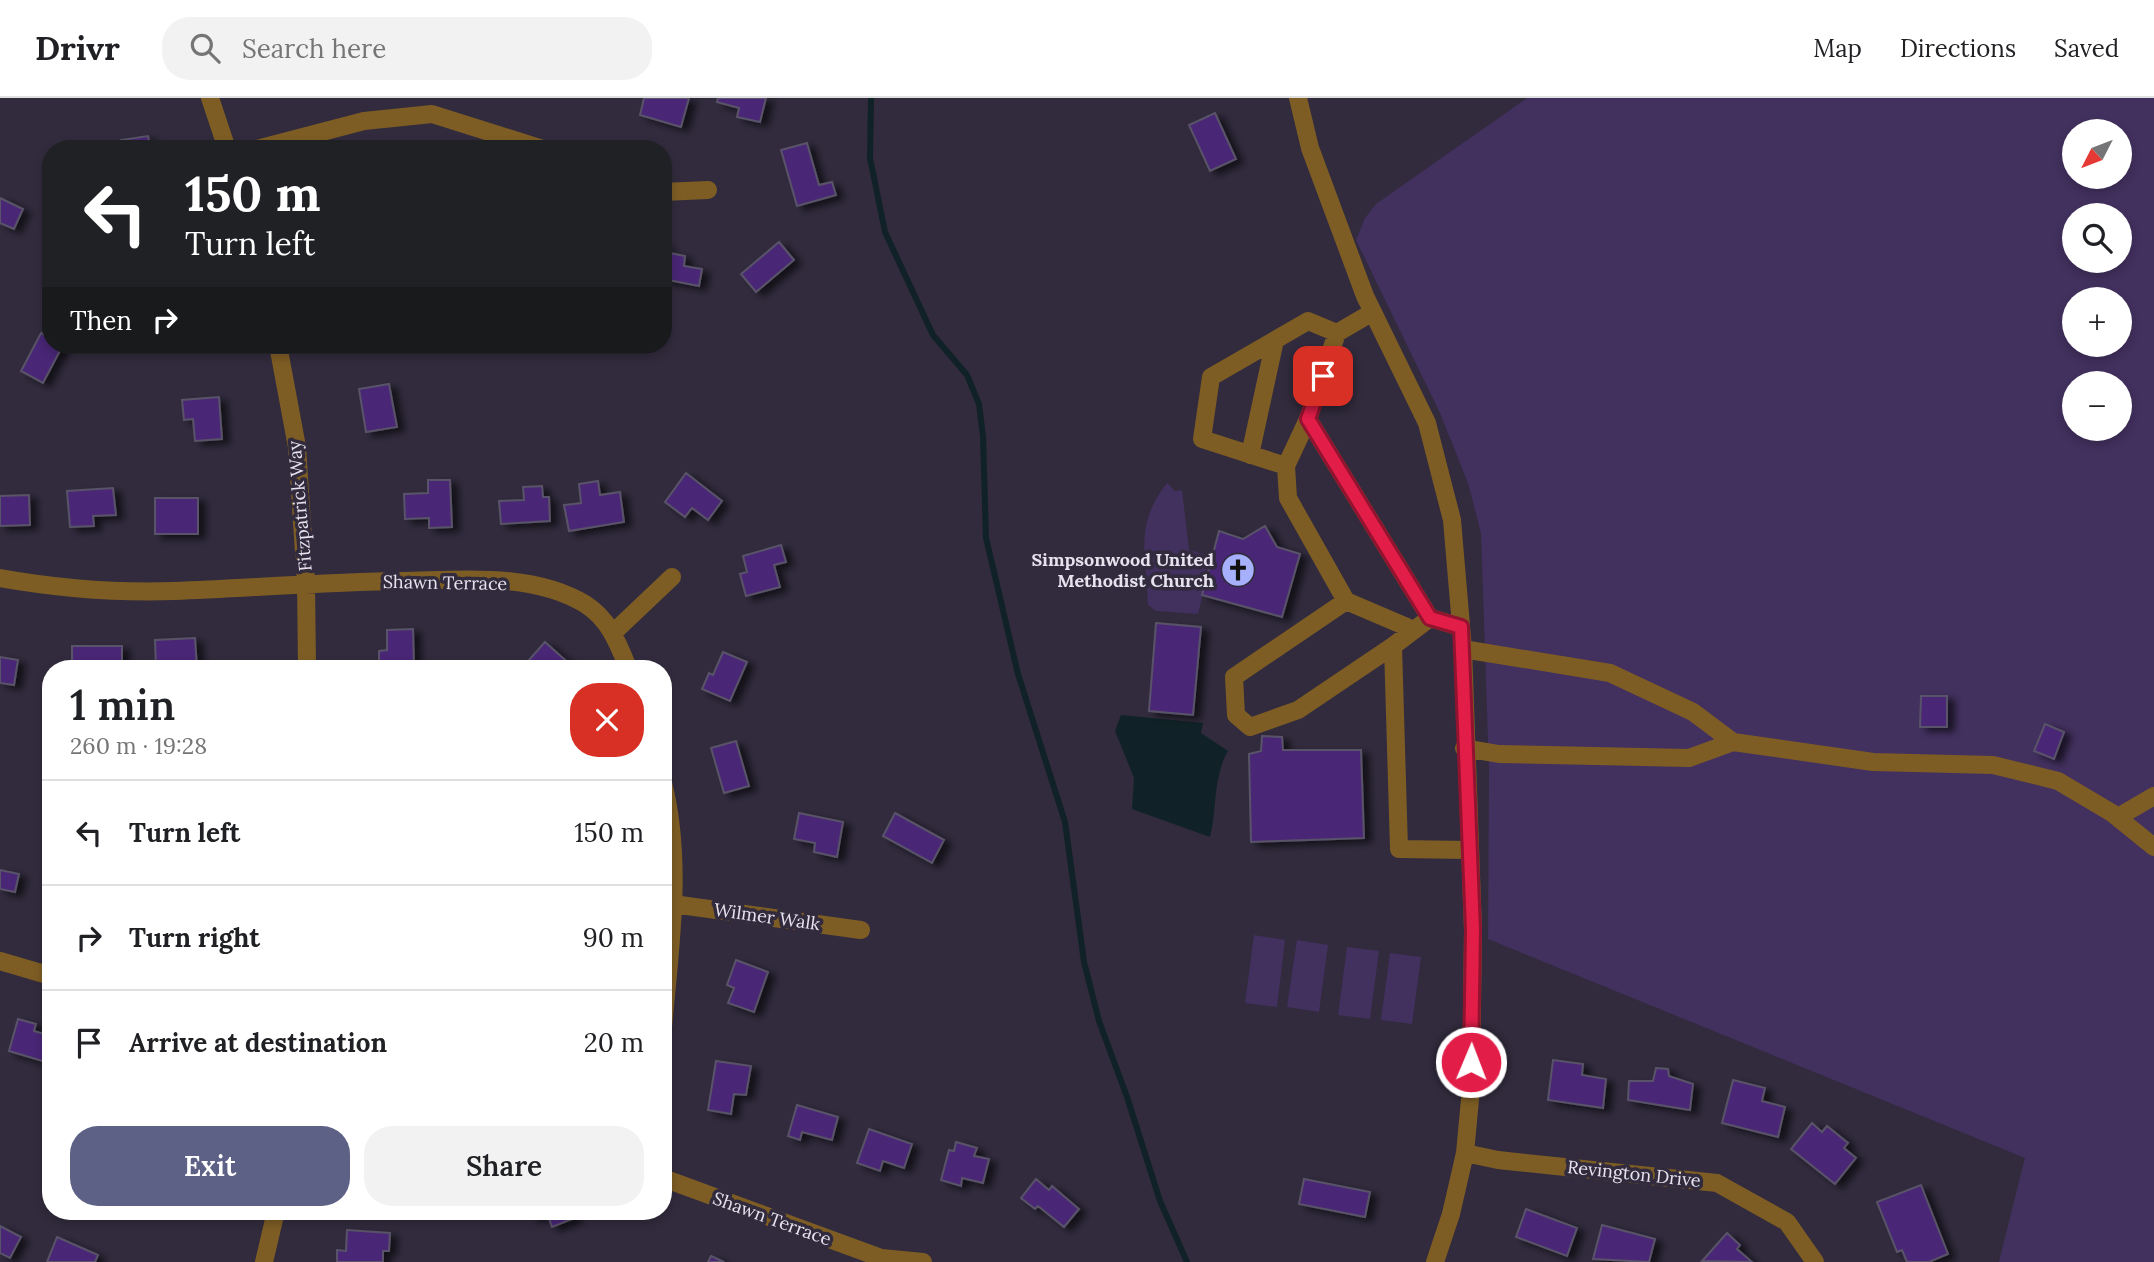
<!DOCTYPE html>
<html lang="en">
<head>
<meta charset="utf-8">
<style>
  :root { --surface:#fff; --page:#f2f2f2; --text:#202124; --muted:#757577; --line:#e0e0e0; --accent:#5d6185 }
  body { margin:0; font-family:Lora,serif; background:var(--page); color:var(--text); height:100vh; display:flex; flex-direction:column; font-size:26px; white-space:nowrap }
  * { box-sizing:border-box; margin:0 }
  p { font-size:23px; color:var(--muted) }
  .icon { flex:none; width:38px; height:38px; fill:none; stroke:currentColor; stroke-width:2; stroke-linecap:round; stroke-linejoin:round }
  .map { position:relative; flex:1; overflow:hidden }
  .drawer { position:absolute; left:42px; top:562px; width:630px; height:560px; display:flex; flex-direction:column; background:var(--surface); border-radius:28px; box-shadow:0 4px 10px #0003 }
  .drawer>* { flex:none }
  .hud { position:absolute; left:42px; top:42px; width:630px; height:214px; border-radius:28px; box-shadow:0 4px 10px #0003; background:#202124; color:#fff; overflow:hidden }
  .needle { width:46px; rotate:228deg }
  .fabs { position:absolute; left:2062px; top:21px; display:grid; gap:14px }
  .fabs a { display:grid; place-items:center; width:70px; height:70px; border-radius:50%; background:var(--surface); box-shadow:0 4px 10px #0003; font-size:35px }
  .pin { position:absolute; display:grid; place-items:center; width:60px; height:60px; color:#fff; margin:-30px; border-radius:14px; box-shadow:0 4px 10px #0006 }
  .me { position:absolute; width:77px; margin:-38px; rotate:1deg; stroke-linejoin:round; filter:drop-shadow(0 0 5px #0008) }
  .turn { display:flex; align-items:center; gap:24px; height:147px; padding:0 28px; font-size:32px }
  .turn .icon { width:91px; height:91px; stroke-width:2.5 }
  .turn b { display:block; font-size:49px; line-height:60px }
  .then { display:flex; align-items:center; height:66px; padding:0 28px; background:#0003; gap:14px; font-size:26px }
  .round { display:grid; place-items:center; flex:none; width:74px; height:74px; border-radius:28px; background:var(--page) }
  .headline { display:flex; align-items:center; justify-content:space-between; height:119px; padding:0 28px }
  h1 { font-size:42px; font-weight:600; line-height:52px }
  .button { display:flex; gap:14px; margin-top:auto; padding:14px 28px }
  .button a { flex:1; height:80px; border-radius:28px; background:var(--accent); color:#fff; font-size:28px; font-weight:600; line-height:80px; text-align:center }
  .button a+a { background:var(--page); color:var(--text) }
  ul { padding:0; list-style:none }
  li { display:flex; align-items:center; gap:21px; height:105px; padding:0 28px; border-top:2px solid var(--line) }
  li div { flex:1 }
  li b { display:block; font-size:26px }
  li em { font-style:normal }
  header { display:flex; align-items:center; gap:42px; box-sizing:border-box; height:98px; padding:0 35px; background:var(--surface); border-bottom:2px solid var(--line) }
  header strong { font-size:33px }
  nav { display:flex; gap:38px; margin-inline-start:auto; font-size:24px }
  .search { width:490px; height:63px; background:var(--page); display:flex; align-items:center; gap:18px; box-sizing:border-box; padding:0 24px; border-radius:28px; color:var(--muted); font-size:26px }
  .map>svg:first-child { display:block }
  .green { fill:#42305e; fill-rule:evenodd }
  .water { fill:#102227 }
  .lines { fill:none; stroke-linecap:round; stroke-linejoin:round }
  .stream { stroke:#102227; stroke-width:6 }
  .building { fill:#4a2876; stroke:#595367; stroke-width:2; filter:url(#shadow) }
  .minor { stroke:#7e5d24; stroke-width:18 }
  .route-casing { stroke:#92132f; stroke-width:18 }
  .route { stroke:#e11d48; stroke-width:12 }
  .labels { text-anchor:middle; stroke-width:7; stroke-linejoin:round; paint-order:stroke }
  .street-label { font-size:18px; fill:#e6e3ee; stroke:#312b3d }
  .poi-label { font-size:18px; font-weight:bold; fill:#e6e3ee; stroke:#312b3d; text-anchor:end }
</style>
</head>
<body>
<header>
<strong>Drivr</strong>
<div class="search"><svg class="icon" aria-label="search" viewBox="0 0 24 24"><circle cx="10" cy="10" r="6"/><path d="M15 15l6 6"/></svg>Search here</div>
<nav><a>Map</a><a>Directions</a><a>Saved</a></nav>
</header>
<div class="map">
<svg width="2154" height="1164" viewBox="0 0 2154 1164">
  <defs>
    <filter id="shadow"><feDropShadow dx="7" dy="4" stdDeviation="3.5" flood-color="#0009"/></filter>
  </defs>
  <rect width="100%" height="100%" fill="#312b3d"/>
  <path class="green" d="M1527,0h627v1164h-155l26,-104 -537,-219 1,-170 -8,-236 -13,-50 -28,-70 -84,-173 9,-22 11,-14zM2074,33h45v46h-45zM2074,117h45v46h-45zM2074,201h45v46h-45zM2074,285h45v46h-45z
    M1167,385l8,8 7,-1 7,60 23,6 -14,58 -42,-3 -8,-6c-2,-48 -14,-81 19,-122z
    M1254,837l31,5 -8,67 -32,-4z
    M1297,842l31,5 -9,67 -32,-5z
    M1347,849l32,4 -9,68 -32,-4z
    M1390,855l31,4 -9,67 -31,-4z"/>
  <path class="water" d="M1121,617l82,8 -2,10 27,18c-15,25 -11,58 -18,86l-78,-28 2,-31 -19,-47z"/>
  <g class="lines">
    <path class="stream" d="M871,0l-1,60 15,74 48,103 34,40 12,29 4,32 3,102 32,136 47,148 19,140 15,59 28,76 33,104 27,61"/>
  </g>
  <path class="building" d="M644,0h45l-8,29 -41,-12z
    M718,0h48l-6,24 -23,-5 2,-9 -22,-6z
    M1215,15l21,46 -26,12 -21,-46z
    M148,38l3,13h-29l-1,-9z
    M807,45l12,42 13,-3 4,13 -39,11 -16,-56z
    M0,100l23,11 -9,20 -14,-6z
    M779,144l15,18 -38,32 -15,-18z
    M663,146h3l-1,8 20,4 -1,10 18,3 -3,17 -36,-7z
    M41,235l10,5v7h12l-20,38 -22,-12z
    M389,286l8,43 -31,5 -7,-43z
    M219,299l3,42 -27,2 -2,-22 -9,1 -2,-20z
    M686,375l36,28 -14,19 -16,-12 -7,9 -20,-15z
    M428,382h22l2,47 -23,1v-10l-24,1 -1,-25 24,-1z
    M598,383l2,14 20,-3 4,30 -55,9 -5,-26 17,-2 -2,-19z
    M542,388l1,11h6l1,24 -49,3 -2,-23 25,-1 -1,-13z
    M113,390l3,27 -23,1 1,10 -24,1 -3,-36z
    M29,397l1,30 -30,1v-30z
    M155,400h43v36h-43z
    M1265,428l12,21 23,7 -18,63 -80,-22 17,-64 24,8z
    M781,447l5,17 -12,3 6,22 -34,9 -6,-22 7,-2 -4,-16z
    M1156,525l45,4 -8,88 -44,-4z
    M413,531l1,36 -35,1v-15l8,-1v-20z
    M195,540l2,30h-41l-1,-28z
    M545,544l29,26h-37l-9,-7z
    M72,548h50v22h-50z
    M723,554l24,10 -17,39 -28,-12 7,-16 4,2z
    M0,559l18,3 -4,25 -14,-2z
    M1921,598h26v31h-27z
    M2045,626l19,8 -10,27 -20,-8z
    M1262,638l20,1 1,13h78l3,88 -113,4 -2,-88 12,-3z
    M736,643l13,45 -25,7 -13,-45z
    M799,715l44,9 -6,35 -23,-5 1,-9 -21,-4z
    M895,715l49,27 -12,23 -49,-27z
    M0,772l19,4 -4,18 -15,-3z
    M736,862l32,12 -14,40 -26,-9 6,-15 -7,-3z
    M18,921l18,5 -2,7 17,5 -2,27 -40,-12z
    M1553,962l30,4 -1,11 24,4 -3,29 -55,-8z
    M716,963l35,5 -5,29 -12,-1 -3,20 -23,-4z
    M1656,970l12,1 1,7 24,8 -3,26 -62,-10 1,-19h24z
    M1733,982l32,8 -3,13 23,6 -7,30 -56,-14z
    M797,1007l41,12 -6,23 -30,-8 -2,8 -12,-4z
    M1812,1025l10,9 5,-6 21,17 -4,5 12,10 -21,26 -44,-35z
    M869,1031l43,15 -8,24 -21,-7 -3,10 -23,-8z
    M956,1044l21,6 -3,8 15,3 -6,24 -21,-5 -1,8 -20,-6 8,-30 5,1z
    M1036,1081l13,11 3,-4 27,23 -15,18 -26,-21 -3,3 -14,-11z
    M1304,1081l66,13 -5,25 -66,-13z
    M1921,1087l27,69 -19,8h-22l-5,-12 -5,2 -20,-50z
    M1526,1111l51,19 -10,28 -51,-19z
    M530,1113h43l2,7 -23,9 -5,-14 -14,5z
    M1602,1127l53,14 -6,23 -56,-3z
    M0,1128l21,11 -11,21 -10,-5z
    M347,1132l43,3 -1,18h-6v11h-46v-12l9,1z
    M1727,1135l13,12 -3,4 15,13 -50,-1z
    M57,1139l41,18 -3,7h-48z
    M711,1158l13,6h-16z"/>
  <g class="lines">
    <path class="minor" d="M210,0l17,51
      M1298,0l12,50 55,148 62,127 25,97 11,129 10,281 -2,159 -6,64 -14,61 -16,48
      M257,51l107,-28 68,-7 111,35
      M663,94l45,-2
      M1373,214l-36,21 -29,86 122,199 31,9
      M278,247l19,102 9,136 1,85
      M1308,321l-22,47 -84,-27 9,-62 97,-56 29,12
      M1250,357l25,-115
      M1286,368l2,32 58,103 68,29
      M0,480c57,10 117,15 174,13 77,-3 152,-9 229,-10 58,-1 129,-9 182,23 24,15 33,39 43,64
      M1346,503l-112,76 2,38 14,12 48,-17 95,-64
      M1430,520l-37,28 6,203 70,1
      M614,534l58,-55
      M1463,551l147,24 83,39 40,30 140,20 120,3 65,16 54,32 42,34
      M1464,650l35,6 190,4 44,-16
      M663,685c20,78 7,165 0,244
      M2118,719l36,-21
      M673,806l188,26
      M0,863l51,15
      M1465,1055l33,7 219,23 70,39 28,40
      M663,1080l218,80 42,4
      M264,1164l12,-51"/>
  </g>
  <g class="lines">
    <g class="route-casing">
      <path id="route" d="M1323,278l-15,43 122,199 31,9 12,303 -2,132"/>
    </g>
    <use href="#route" class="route"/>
  </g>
  <defs>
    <g id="church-disc" transform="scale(1.75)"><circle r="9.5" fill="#a7b0fc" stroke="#312b3d"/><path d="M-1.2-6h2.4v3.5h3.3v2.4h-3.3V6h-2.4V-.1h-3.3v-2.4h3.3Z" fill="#111"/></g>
  </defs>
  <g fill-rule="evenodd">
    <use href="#church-disc" x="1238" y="472"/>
  </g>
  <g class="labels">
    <g class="street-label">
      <text transform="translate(300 408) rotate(-95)" y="6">Fitzpatrick Way</text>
      <text transform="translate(445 485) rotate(1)" y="6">Shawn Terrace</text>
      <text transform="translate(767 819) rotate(8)" y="6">Wilmer Walk</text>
      <text transform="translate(1634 1076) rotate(6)" y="6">Revington Drive</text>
      <text transform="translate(772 1121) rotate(20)" y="6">Shawn Terrace</text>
    </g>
    <g class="poi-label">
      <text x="1214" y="468">Simpsonwood United<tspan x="1214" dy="21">Methodist Church</tspan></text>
    </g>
  </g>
</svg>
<div class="fabs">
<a><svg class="needle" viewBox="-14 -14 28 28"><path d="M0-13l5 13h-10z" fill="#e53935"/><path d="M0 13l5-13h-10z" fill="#757577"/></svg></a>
<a><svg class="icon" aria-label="search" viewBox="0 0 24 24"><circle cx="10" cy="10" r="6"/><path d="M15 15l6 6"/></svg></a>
<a>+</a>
<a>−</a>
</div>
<div class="pin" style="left:1323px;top:278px;background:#d93025"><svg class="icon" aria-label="arrive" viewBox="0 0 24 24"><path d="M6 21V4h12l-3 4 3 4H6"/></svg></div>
<svg class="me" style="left:1471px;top:964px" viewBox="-20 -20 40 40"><circle r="17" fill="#e11d48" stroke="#fff" stroke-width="3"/><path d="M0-11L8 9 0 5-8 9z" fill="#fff"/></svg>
<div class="hud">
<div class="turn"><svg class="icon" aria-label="left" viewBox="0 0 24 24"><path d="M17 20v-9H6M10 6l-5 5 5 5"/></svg><div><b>150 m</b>Turn left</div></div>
<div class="then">Then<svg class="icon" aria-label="right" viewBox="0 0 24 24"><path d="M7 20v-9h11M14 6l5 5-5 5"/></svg></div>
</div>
<section class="drawer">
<div class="headline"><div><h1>1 min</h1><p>260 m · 19:28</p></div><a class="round" style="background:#d93025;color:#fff"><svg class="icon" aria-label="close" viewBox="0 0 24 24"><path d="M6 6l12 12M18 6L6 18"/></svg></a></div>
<ul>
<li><svg class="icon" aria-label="left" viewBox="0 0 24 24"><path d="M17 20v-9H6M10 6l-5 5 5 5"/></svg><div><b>Turn left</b></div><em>150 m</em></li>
<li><svg class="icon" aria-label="right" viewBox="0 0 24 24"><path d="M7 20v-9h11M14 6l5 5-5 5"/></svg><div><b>Turn right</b></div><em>90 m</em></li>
<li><svg class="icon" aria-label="arrive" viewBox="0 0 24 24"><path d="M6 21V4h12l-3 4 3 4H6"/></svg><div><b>Arrive at destination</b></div><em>20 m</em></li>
</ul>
<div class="button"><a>Exit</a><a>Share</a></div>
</section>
</div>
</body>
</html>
